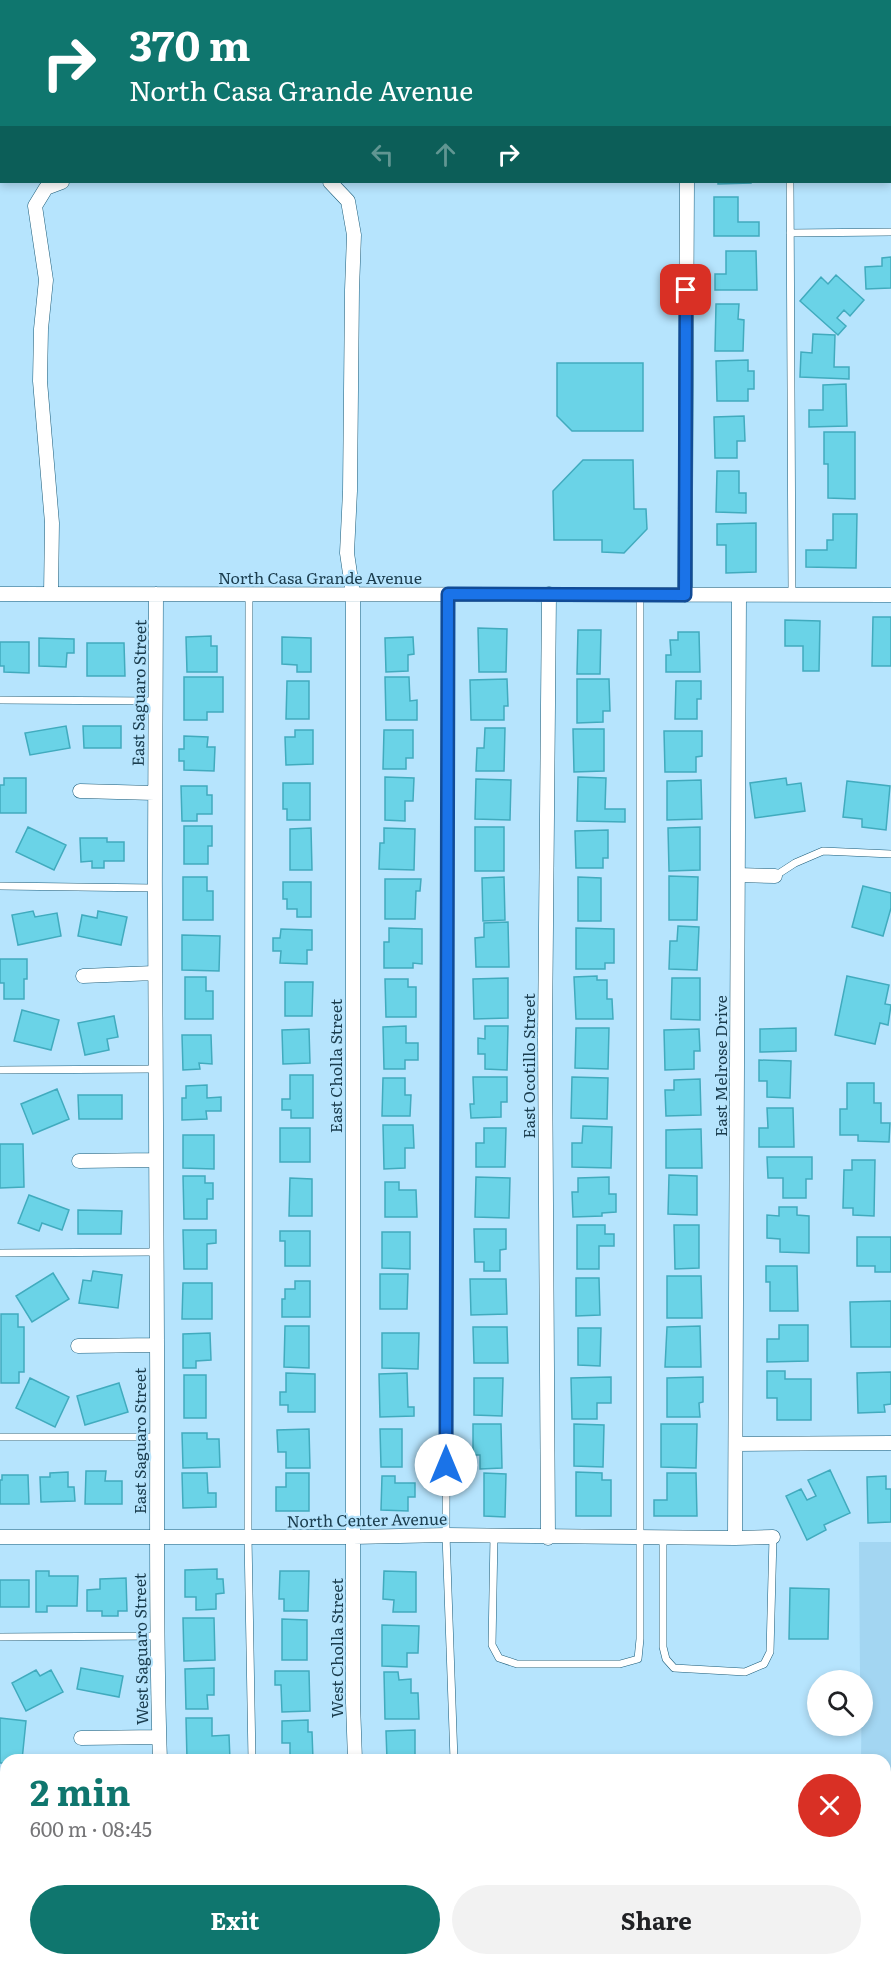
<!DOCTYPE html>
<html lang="en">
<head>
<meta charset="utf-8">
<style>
  :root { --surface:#fff; --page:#f2f2f2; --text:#202124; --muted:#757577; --accent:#0f766e }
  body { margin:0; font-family:Literata,serif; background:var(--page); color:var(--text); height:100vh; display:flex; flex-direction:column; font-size:22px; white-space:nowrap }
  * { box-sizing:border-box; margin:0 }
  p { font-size:20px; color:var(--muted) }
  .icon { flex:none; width:33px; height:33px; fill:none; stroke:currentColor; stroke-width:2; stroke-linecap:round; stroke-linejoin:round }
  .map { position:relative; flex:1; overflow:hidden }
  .details { position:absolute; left:0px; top:1754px; width:891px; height:212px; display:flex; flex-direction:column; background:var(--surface); border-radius:18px 18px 0 0; box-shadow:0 3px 9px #0003 }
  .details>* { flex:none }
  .banner { position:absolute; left:0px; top:0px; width:891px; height:183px; box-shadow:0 3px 9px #0003; background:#0f766e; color:#fff; overflow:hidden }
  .buttons { position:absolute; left:807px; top:1670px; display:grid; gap:12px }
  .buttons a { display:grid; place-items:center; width:66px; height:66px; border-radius:50%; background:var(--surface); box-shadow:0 3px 9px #0003; font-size:30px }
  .pin { position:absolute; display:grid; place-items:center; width:51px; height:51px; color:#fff; margin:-26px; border-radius:12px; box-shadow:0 3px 9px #0006 }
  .me { position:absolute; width:66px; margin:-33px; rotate:0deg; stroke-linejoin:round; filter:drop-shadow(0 0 4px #0008) }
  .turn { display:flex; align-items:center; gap:21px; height:126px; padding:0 30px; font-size:27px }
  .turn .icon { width:78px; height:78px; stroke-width:2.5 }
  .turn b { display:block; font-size:42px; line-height:51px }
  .lanes { display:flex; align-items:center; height:57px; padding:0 30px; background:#0003; justify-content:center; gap:30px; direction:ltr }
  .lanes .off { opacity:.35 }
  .round { display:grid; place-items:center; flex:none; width:63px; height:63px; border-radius:32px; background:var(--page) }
  .headline { display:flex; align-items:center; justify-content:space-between; height:102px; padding:0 30px }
  h1 { font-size:36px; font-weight:700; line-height:45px; color:var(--accent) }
  .primary-button { display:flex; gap:12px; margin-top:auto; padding:12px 30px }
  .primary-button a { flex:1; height:69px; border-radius:36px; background:var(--accent); color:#fff; font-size:24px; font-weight:700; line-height:69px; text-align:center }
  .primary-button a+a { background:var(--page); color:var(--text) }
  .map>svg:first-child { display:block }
  .built { fill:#a3d6f2 }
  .building { fill:#6ad3e7; stroke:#41abbe; stroke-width:1.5 }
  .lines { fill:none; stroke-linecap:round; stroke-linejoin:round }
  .lane-casing { stroke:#1b5c79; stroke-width:8 }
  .street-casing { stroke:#1b5c79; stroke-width:15 }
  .lane { stroke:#fff; stroke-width:7 }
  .street { stroke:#fff; stroke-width:14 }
  .route-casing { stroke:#114b97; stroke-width:15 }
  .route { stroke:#1a73e8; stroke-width:10 }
  .labels { text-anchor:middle; stroke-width:4.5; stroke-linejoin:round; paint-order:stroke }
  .street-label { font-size:16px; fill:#1a3c4d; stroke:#b6e4fd }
</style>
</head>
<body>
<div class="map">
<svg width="891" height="1964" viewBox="0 0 891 1964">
  <rect width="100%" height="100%" fill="#b6e4fd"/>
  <path class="built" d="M859,1542h32v422h-29v-5h23v-199l-24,-1 1,-79h-2z"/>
  <path class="building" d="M718,182h33v1l-33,1z
    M714,197h24v25h21v14h-45z
    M726,251h30l1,39h-42v-16h11z
    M891,257v31l-25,1 -1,-22 17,-1v-8z
    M836,275l28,25 -14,16 -6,-6 -7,8 9,8 -8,9 -38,-34 21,-24 7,7z
    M716,304h23l-1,15 6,1 -1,31h-28z
    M813,334l22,1 -1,32h15v12l-49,-2 1,-25 11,1z
    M748,360v11h6v18h-6v12h-31l-1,-40z
    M557,363h86v68h-71l-15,-15z
    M846,384l1,42 -38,1v-17h14v-25z
    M744,416l1,25h-8v17h-22l-1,-41z
    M824,432h31v67l-27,-1v-34h-4z
    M583,460h50l1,49h12l1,20 -23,24 -22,-1v-12h-48l-1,-49z
    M717,471h22v22h7v20l-30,-1z
    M833,514h24l-1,54 -50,-1v-17h21v-10h6z
    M756,523v49l-30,1v-28h-9v-21z
    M873,617h18v49h-19z
    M785,620l35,1 -1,50h-16v-25h-18z
    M478,628l29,1 -1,43h-27z
    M578,630h23l-1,44h-23z
    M678,632h21l1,40h-34v-17h5l-1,-15h8z
    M211,636v10h6v26h-30l-1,-35z
    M282,637l29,1v34h-14v-7l-15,-1z
    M413,637l1,17 -6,1v16l-22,1 -1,-34z
    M39,638l35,1v14h-7l-1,14 -27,-1z
    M0,642h29v31l-25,-1v-6h-4z
    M87,643h37l1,33h-38z
    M184,677h39v35h-16v8h-23z
    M385,677h24l1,24 7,-1v20h-31z
    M507,679l1,27h-4v14h-33l-1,-40z
    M577,679h32l1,32h-7v11l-26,1z
    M287,681h22v38h-23z
    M676,681h25v18h-4v20h-22z
    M66,726l4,22 -40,7 -5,-22z
    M83,726h38v22h-37z
    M485,728h20l-1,43h-28l1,-23h7z
    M573,729h31v42l-30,1z
    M295,730h18v34l-27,1 -1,-28h10z
    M384,730h29v28h-7v11h-23z
    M664,731h38v25l-6,1v15h-31z
    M184,736l24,1 -1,10h8l-1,24 -30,-1v-9h-5v-12h5z
    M385,777l29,1 -1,23h-8v20l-20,-1z
    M578,777l28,1 -1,31h20v13l-48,-1z
    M4,778h22v35h-26v-28h4z
    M786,778l1,7 14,-2 4,28 -50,7 -5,-35z
    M476,779l35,1 -1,40 -35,-1z
    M701,780l1,39 -35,1v-39z
    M847,781l43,5 -4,44 -24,-3v-8l-19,-2z
    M283,783h27v37h-23v-11h-4z
    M181,786h26v9h5v19h-15v7h-15z
    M184,826h28v20h-4v18h-24z
    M28,827l38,18 -12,25 -38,-18z
    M475,827h29v44h-29z
    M700,827v43l-31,1 -1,-43z
    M311,828l1,42h-22v-41z
    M384,828l31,1 -1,41 -35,-1 1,-26h4z
    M608,830v28h-5v10h-27l-1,-37z
    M80,838h27v4h17v19h-20v7h-12v-7l-11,1z
    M669,876l29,1 -1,43h-28z
    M183,877h24v14h6v29h-30z
    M504,877l1,43 -22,1 -1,-43z
    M578,877l23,1v43h-23z
    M385,879h36l-1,12h-4l-1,28h-30z
    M283,882h28v35h-14v-8h-10v-10h-4z
    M863,886l28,7v15l-8,28 -31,-9z
    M33,911l2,6 22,-4 4,23 -43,9 -6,-30z
    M98,911l29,6 -6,28 -43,-9 4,-21 15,3z
    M508,922l1,45h-33l-1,-29 9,-1v-14z
    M678,926l21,1 -2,43 -28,-1 1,-28h7z
    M389,928l33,1v35l-9,-1v5h-29v-26h5z
    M576,928l38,1v34h-9v6h-29z
    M281,929l31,1v20h-5v14l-27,-1 1,-12h-8v-13h7z
    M182,935l38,1 -1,35 -37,-1z
    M0,959h27v20h-3v20h-20v-16h-4z
    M597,976v4h10v19h5l1,20h-37l-2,-42z
    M847,976l42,9 -4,19 6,1 -3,20 -8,-2 -5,21 -40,-9z
    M185,977h21v14h7v28h-28z
    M508,978v40l-34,1 -1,-40z
    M672,978h28v42l-29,-1z
    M385,979h23v8h8v30h-30z
    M285,982h28l-1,34h-27z
    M22,1010l37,10 -8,30 -37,-9z
    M114,1016l4,21 -11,2 2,11 -24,5 -7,-32z
    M406,1026v17h12v17h-13v9h-21l-1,-42z
    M485,1026h23l-1,44 -22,-1v-15h-7v-16l7,1z
    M576,1028h33l-1,41 -33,-1z
    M796,1028v23l-36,1v-23z
    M309,1029l1,34 -27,1 -1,-34z
    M699,1029l1,22h-6v18l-29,1 -1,-40z
    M182,1035h29l1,29 -13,-1 1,6 -17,1z
    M759,1060l32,1 -1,37 -23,-1v-16h-8z
    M290,1075h23v43h-22v-8h-9v-11h8z
    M473,1077h34v25h-6v15l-30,1 -1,-14h4z
    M572,1077l36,1 -1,41 -36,-1z
    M383,1078h22v17h6l-1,21h-28z
    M700,1079l1,36 -35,1 -1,-26h9v-10z
    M847,1083h27v20h7v20h9l-1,19 -31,-1v-6h-18v-26h7z
    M207,1085v13l14,-1v14h-15l1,8 -25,1v-22h4v-12z
    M57,1089l12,30 -36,15 -12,-30z
    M78,1095h44v24h-43z
    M767,1108h26l1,39h-35v-19h9z
    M383,1125h30l1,23h-9v20l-21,1z
    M583,1126l29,1 -1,41 -39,-1v-24h10z
    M280,1128h30v34h-30z
    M484,1128h22l-1,39h-29v-24h8z
    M701,1129l1,39h-36v-38z
    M183,1135h31v34l-31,-1z
    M0,1144h23l1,43 -24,1z
    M767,1157h45v22h-6v19h-23v-20h-15z
    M852,1160h23l-1,56 -21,-1v-7h-10l1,-38h8z
    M669,1175l28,1v39l-29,-1z
    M183,1176h22v7h8v16h-6v20h-23z
    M476,1177l34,1 -1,40 -34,-1z
    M609,1177v17h7v18l-14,1v3l-29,1 -1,-25h6v-14z
    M290,1178l22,1v37h-23z
    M385,1182h14v8h17l1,27h-32z
    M29,1195l40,15 -7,20 -20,-7 -3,8 -21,-8z
    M779,1207h18v8l12,1v37l-29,-1v-13l-13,-1v-23l12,1z
    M78,1210l44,1 -1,23h-43z
    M577,1225h28v9h9v12h-15v23h-22z
    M674,1225h25v43l-24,1z
    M474,1229h32v20l-6,1v21h-16v-9h-9z
    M183,1230h33v13l-9,1v25h-23z
    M280,1231h30v35h-25v-25h-5z
    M382,1232h28v37l-28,-1z
    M857,1237h34v35h-16v-6h-18z
    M766,1266h31l1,45h-28v-29h-4z
    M93,1271l29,4 -4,33 -39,-5 4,-23 8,1z
    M53,1273l16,26 -37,23 -16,-26z
    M380,1274h28l-1,35h-27z
    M667,1276h34l1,42h-35z
    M576,1278h23l1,37 -24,1z
    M470,1279h36l1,35 -36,1z
    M295,1281h15v36h-28v-18h3v-10h10z
    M183,1283h29v36h-30z
    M891,1301v46h-40l-1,-45z
    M1,1314h17v13h6v45h-5v11h-18z
    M779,1325h29v36l-41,1v-23h12z
    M285,1326h24v42l-25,-1z
    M700,1326l1,41h-36l2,-40z
    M473,1327h34l1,36h-34z
    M578,1328h23l-1,38 -22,-1z
    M210,1333l1,27 -15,1v7h-13v-34z
    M382,1333h37l-1,36 -36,-1z
    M767,1371h18v8h26v41h-34v-22h-10z
    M891,1372v32l-7,1 1,7 -27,1 -1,-40z
    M286,1373l29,1v38h-27v-7h-8v-13h6z
    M407,1373l1,34h6v9l-34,1 -1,-43z
    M184,1375h22v43h-22z
    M611,1377v26h-14v16h-25l-1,-41z
    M703,1377v25l-4,1 1,14h-33v-39z
    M30,1378l39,19 -14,30 -39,-19z
    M474,1378h29l-1,38 -28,-1z
    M119,1383l9,29 -43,13 -8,-29z
    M473,1424h28l1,44 -22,1v-14h-7z
    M574,1424l30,1 -1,42 -29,-1z
    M661,1424h36l-1,44 -35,-1z
    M309,1429l1,39h-24v-16h-8l-1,-22z
    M380,1429h22v38h-21z
    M182,1433h25v6h12l1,28 -37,1z
    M830,1470l20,43 -26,12 2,5 -19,10 -21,-44 15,-7 6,11 9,-4 -8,-16z
    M86,1471h20l-1,10h17v23h-37z
    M68,1472v15h6l1,14 -34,1 -1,-25h10v-4z
    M576,1472l26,1v7h9v36h-35z
    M182,1473h25l1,20h8v14l-33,1z
    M286,1473h23v38h-33v-24h10z
    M484,1473l22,1 -1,43 -21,-1z
    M667,1473h29l1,43h-43v-16h13z
    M2,1475h26l1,29h-29v-24h2z
    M382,1476h13v7h20v14h-7v14l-27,-1z
    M886,1476v13h5v33l-23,1 -1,-46z
    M217,1569v10h6l1,14 -8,1v15l-20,1v-13h-11v-27z
    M36,1571h13v5h29l-1,30h-30v6h-11z
    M280,1571h29l-1,40h-24v-12h-5z
    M384,1571l32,1v40h-23l1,-12 -11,-1z
    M126,1578l1,33h-9v5h-16v-5h-15v-21l13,-1v-10z
    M0,1580h29v27h-29z
    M790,1588l39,1 -1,50h-39z
    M183,1618h31l1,42 -31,1z
    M282,1619l25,1v40h-25z
    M382,1625l37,1 -1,27h-11v14l-25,-1z
    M81,1668l42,8 -4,21 -42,-8z
    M214,1668v27h-7l1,14h-22l-1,-40z
    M36,1670l4,6 11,-6 12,22 -37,19 -14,-28z
    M275,1671h34l1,40 -28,1 -1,-27h-6z
    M384,1672h14l1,8 12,-1v14h7l1,26h-34z
    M0,1718l26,3 -4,39h-16v3h-6z
    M186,1718h26v18l17,-1 1,25h-43z
    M308,1720v12h4l1,28h-23v-17h-8v-22z
    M415,1730v30h-28l-1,-29z
    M0,1874h6v28h-6z
    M398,1959h28v5h-27z"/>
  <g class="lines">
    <g class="lane-casing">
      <path id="lane" d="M358,0v2
        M385,0v2
        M790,0v2
        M589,2v-2
        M0,77h2
        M790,182l2,413
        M790,233l101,-1
        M249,594l-1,943 4,223
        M448,594l-2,941 8,225
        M0,700l155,1
        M775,876l20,-13 28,-12 68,3
        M0,886l154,2
        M0,1070l154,-1
        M0,1253l155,-1
        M0,1437h156
        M494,1536l-2,109 7,13 18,6h103l18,-5 2,-20v-1044
        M663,1538v109l3,12 8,9 71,4 19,-8 6,-12 3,-115
        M0,1637l158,-1
        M0,1838h6
        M462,1959v5"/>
    </g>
    <g class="street-casing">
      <path id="street" d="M686,0v2
        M493,2v-2
        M890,111h1
        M0,122h2
        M330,182l18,19 6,34 -2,55 -2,201 -3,62 6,41v1109l2,57
        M0,594l891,1
        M51,594l1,-71 -12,-142 1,-52 5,-49 -11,-74 11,-18 16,-6
        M156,594c-2,250 -1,500 1,750 1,138 -2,277 3,416
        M685,595l2,-413
        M80,791l74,2
        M738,875l37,1
        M83,976l71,-3
        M79,1161l75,-1
        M78,1346l79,-1
        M736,1444l155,-1
        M0,1537h353l93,-2 289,3 38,-1
        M548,1538l-3,-501 4,-443
        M735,1538l4,-943
        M81,1738l78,-1
        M0,1932h6
        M363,1959v5"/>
    </g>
    <use href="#lane" class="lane"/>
    <use href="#street" class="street"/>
  </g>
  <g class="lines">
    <g class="route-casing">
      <path id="route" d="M446,1465l2,-871 237,1 1,-305"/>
    </g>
    <use href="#route" class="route"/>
  </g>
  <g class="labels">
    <g class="street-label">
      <text x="320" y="584">North Casa Grande Avenue</text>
      <text transform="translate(139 693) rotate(-89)" y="6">East Saguaro Street</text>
      <text transform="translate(336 1066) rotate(-90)" y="6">East Cholla Street</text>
      <text transform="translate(529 1066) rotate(-90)" y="6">East Ocotillo Street</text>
      <text transform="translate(721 1066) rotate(-90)" y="6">East Melrose Drive</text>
      <text transform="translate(140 1441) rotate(-90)" y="6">East Saguaro Street</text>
      <text transform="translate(367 1520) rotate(-1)" y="6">North Center Avenue</text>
      <text transform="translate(337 1648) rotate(-90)" y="6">West Cholla Street</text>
      <text transform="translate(141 1649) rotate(-91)" y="6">West Saguaro Street</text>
    </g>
  </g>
</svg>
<div class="buttons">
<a><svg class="icon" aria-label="search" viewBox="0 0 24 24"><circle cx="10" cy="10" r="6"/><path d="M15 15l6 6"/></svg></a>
</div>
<div class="pin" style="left:686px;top:290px;background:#d93025"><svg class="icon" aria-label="arrive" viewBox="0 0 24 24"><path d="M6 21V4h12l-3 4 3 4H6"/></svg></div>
<svg class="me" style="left:446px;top:1465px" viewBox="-20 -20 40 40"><circle r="19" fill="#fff"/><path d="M0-13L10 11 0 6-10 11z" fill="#1a73e8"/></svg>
<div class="banner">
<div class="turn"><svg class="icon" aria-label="right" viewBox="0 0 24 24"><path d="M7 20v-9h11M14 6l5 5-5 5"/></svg><div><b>370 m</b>North Casa Grande Avenue</div></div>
<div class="lanes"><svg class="icon off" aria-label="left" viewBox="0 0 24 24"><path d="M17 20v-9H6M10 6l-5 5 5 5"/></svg><svg class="icon off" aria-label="ahead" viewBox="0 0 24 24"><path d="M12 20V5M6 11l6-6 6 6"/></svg><svg class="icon" aria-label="right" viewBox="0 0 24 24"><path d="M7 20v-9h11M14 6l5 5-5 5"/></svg></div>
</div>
<section class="details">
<div class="headline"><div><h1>2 min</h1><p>600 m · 08:45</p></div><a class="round" style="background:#d93025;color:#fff"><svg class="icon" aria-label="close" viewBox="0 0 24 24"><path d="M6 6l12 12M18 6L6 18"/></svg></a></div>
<div class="primary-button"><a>Exit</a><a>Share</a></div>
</section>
</div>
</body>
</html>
